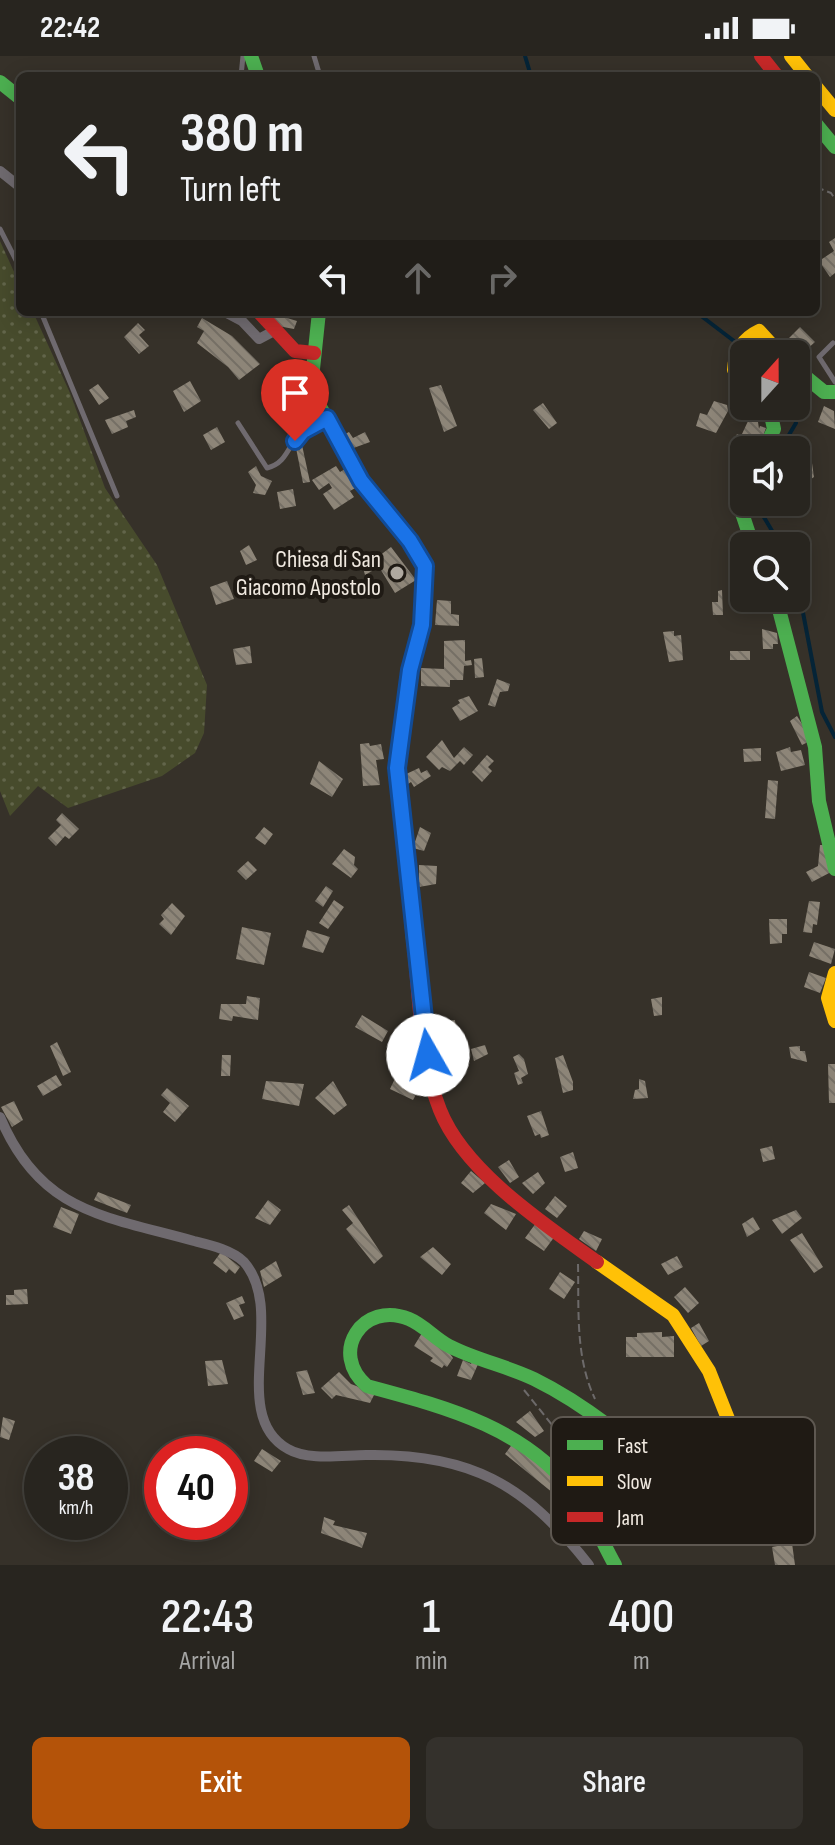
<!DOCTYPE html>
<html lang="en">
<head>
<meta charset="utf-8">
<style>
  :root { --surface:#28251f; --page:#34312c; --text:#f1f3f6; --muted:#a5a5a4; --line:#44423d; --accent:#b45309 }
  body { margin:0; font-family:"Sofia Sans Condensed",sans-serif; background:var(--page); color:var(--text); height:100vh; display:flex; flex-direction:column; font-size:30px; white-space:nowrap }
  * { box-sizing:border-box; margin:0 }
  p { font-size:26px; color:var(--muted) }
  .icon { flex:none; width:44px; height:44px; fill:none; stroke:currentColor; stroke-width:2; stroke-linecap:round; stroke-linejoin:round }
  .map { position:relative; height:1509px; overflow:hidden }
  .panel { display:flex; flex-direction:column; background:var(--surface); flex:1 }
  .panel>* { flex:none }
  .banner { position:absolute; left:16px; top:16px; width:804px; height:244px; border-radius:12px; box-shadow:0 4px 20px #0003,0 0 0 2px var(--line); background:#28251f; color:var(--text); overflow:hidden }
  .needle { width:52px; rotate:21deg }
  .tools { position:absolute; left:730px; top:284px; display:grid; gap:16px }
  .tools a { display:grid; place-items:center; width:80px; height:80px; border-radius:12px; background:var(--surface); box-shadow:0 4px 20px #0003,0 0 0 2px var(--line); font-size:40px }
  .speed { position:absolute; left:24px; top:1380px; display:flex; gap:16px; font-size:40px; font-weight:700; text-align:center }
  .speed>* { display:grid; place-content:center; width:104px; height:104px; border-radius:50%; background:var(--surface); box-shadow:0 4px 20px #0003,0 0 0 2px var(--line); line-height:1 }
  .speed small { font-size:20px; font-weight:400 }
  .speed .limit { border:12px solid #d22; background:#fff; color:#111 }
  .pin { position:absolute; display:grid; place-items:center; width:68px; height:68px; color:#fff; margin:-82px -34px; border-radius:50% 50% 50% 0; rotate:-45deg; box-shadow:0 0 8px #0007 }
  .pin .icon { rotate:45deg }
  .me { position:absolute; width:88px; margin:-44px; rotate:353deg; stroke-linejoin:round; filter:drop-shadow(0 0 6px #0008) }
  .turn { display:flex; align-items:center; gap:28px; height:168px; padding:0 32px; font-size:36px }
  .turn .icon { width:104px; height:104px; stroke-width:2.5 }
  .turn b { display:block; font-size:56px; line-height:68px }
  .lanes { display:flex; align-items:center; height:76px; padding:0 32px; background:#0003; justify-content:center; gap:40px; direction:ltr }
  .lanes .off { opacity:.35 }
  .eta { display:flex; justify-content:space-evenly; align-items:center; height:136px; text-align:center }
  .eta b { font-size:48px; font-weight:600; line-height:56px }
  .cta { display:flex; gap:16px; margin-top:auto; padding:16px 32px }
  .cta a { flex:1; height:92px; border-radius:12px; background:var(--accent); color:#fff; font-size:32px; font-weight:600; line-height:92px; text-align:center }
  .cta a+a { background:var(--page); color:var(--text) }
  .status { display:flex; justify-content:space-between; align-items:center; height:56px; padding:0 40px; background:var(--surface); direction:ltr }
  .status svg { height:22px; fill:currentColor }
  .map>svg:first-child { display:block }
  .grass { fill:url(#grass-dots) }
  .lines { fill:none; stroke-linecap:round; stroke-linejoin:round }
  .stream { stroke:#052437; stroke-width:4 }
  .building { fill:url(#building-back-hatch) }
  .path { stroke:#6d6a6a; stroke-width:2; stroke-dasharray:8 4; stroke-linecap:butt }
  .lane { stroke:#6f6a6f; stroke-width:5 }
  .street { stroke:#6f6a6f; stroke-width:10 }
  .fast { stroke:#4caf50; stroke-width:14 }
  .slow { stroke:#ffc107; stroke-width:14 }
  .jam { stroke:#c62828; stroke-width:14 }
  .route-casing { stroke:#114b97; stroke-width:20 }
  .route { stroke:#1a73e8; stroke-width:14 }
  .poi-dot { fill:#afa9a0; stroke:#1f1a14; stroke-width:3 }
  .labels { text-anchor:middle; stroke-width:8; stroke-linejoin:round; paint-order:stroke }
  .poi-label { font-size:24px; fill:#f0e9e0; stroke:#1f1a14; text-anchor:end }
  .key { fill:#1f1a14; stroke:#5e5851; stroke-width:2 }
  .key-label { font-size:22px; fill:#f0e9e0 }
</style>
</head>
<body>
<div class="status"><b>22:42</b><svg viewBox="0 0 49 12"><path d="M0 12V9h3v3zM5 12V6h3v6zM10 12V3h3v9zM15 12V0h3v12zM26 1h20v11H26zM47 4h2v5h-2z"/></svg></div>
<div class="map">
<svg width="835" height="1509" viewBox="0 0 835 1509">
  <defs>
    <pattern id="grass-dots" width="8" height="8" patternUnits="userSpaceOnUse" patternTransform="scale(2)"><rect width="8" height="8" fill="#474b2c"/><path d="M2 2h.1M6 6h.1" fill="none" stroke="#62654a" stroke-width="1.8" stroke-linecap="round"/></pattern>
    <pattern id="building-back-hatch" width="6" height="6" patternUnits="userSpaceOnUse" patternTransform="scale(2)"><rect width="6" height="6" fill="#8d8578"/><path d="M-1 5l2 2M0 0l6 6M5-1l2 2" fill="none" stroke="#756f65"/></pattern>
  </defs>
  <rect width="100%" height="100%" fill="#363129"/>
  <path class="grass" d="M0,185l20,44v27h13l37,81 35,95 52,77 50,120 -3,48 -9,20 -33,23 -94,32 -30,-22 -28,30 -10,-25z"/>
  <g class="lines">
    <path class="stream" d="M525,0l6,20
      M696,256l55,42
      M780,394l16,-27 -3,-17
      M755,446l26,44
      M796,520l26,136 13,25"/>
  </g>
  <path class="building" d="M835,182v35l-5,4 -11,-16 15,-10 -5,-9z
    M267,256l30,9 -3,8 -16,-3z
    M202,262l30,18 28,28 -21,16 -11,-13 -31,-24 7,-12 -7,-4z
    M138,267l7,7 -6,5 10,11 -10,8 -15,-17z
    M800,271l15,15 -9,8 -4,-4 -4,4 -10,-11z
    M190,325l11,20 -17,11 -11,-21z
    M98,328l11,14 -10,7 -10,-15z
    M441,329l16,41 -13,6 -15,-44z
    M281,335l2,8 13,-3 6,30 -13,2 -6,-12h-4l-7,-23z
    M714,345l13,4 1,6 -12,22 -20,-7 4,-13 7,2z
    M543,347l14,20 -8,6 -16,-19z
    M824,350l10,5 1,18 -17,-7z
    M134,354l2,7 -10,4 2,6 -16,7 -7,-14z
    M749,363l9,3 1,7 1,-3 6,2 -5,13 -19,-7z
    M217,371l8,15 -14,8 -8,-15z
    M349,376l4,6 12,-6 5,10 -22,8 -9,-13z
    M737,378l15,7 -4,9h-4v8l-15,-6z
    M302,389l8,37 -7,1 -7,-35z
    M811,400l3,21 -18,12v-29z
    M256,410l5,10 11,5 -7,14 -12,-2 3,-8 -8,-13z
    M336,410l4,6 5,-3 12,18 -7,4 4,6 -20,13 -11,-16 9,-6 -3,-5 -10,7 -7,-10z
    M293,433l3,17 -16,3 -3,-17z
    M249,489l8,15 -11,5 -6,-14z
    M391,491l25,33 -21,13 -16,-26 -14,8 -3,-11 9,-2z
    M227,525l7,18 -18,6 -6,-18z
    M722,534l1,25h-10l-1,-13h6v-11z
    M437,544l14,1v13l8,1v11l-24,-1z
    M762,573l15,4 1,11h-5v5h-10z
    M674,575v5l7,-1 2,25 -14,2 -6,-30z
    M465,584v21l6,-1 1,5 -8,1 -1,14h-13v7l-29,-1v-18l23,1v-28z
    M250,590l2,17 -16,2 -3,-16z
    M730,595h20v9h-20z
    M482,602l2,19 -9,1 -1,-19z
    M497,623l13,5 -2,7 -8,1 -5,15 -7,-2z
    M469,640l9,15 -18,10 -8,-13 8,-5 -2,-3z
    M797,660l15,24 -10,5 -12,-24z
    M442,684l12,18 10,-11 9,8 -9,10 -4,-4 -10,10 -8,-4 -3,3 -13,-13z
    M369,687l1,3 11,-2 3,15 -8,1 4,25 -17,1 -3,-42z
    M790,691l1,5 10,-2 4,15 -24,6 -5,-19z
    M761,692v13l-17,1 -1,-13z
    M487,699l7,6 -6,6 4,4 -10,11 -10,-10z
    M319,705l24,18 -11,18 -22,-13z
    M419,712l2,5 6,-3 4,6 -17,11 -3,-5 -6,4 -3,-10z
    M768,724l10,1 -3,38 -10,-1z
    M62,757l17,16 -10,10 -4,-3 -9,10 -8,-8 13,-13 -5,-5z
    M264,771l9,7 -8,11 -10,-7z
    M420,771l11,6 -7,18 -11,-3z
    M820,789h6l7,26 -21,11 -6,-10 12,-6z
    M344,793l11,8 -1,8 4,4 -7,9 -19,-14z
    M248,805l9,9 -11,10 -9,-9z
    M419,809l18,1 -1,18 -17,3z
    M326,830l7,5 -10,16 -8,-6z
    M334,844l10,7 -16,22 -9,-6z
    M809,845l11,1 -3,23 -4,-1 -1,9 -9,-1z
    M172,847l13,13 -14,19 -12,-11 5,-5 -3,-4z
    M769,863h18v15h-5v9l-12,1z
    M242,871l29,6 -7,32 -28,-6z
    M307,874l23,7 -7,16 -21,-6z
    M814,886l21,7 -4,15 -22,-8z
    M809,916l17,6 -6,15 -16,-6z
    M247,940l13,2 -2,22 -25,-4 -1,5 -13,-2 2,-15h25z
    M662,941v18l-8,1 -3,-17z
    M362,959l26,16 -6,11 -27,-15z
    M455,964l2,20 -17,2 -3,-20z
    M57,986l14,30 -8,4 -13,-30z
    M485,989l3,9 -14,7 -3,-12z
    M800,990v5h5l2,11 -16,-4 -2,-11z
    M519,998l5,5 4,15 -7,4 2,5 -5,2 -4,-12 5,-2 -6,-14z
    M222,999h9l-1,21h-9z
    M563,999l10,27v8l-10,3 -8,-35z
    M828,1008h7v39h-6z
    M398,1016l18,8 -2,6 5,3 -6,11 -23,-11z
    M56,1019l6,10 -19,11 -6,-10z
    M639,1023l6,2 3,17 -15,1 2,-9 4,-1z
    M266,1025l38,3 -5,22 -37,-7z
    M333,1025l14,24 -13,10 -19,-17z
    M167,1032l22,18 -14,16 -12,-10 7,-9 -9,-8z
    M14,1045l9,19 -11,7 -11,-20z
    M541,1055l8,24 -8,3 -1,-4 -5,2 -8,-20z
    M772,1090l3,13 -12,3 -3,-13z
    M573,1096l5,16 -13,4 -5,-15z
    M509,1104l10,17 -9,6 -12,-16z
    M471,1115l14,12 -12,10 -12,-10z
    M538,1116l7,11 -12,11 -11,-11z
    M98,1136l33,13 -4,8 -33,-13z
    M555,1140l12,10 -10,12 -12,-9z
    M268,1144l13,10 -11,15 -15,-7z
    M491,1148l25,10 -10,16 -22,-17z
    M349,1149l34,51 -9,8 -28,-35 7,-6 -11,-13z
    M61,1151l18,7 -8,20 -18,-7z
    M796,1154l6,8 -20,16 -10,-14z
    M753,1161l7,12 -13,8 -5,-13z
    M536,1167l19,13 -11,15 -19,-13z
    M584,1175l18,8 -6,12 -17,-12z
    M802,1177l21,34 -9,6 -24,-33z
    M433,1191l18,17 -9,11 -22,-18z
    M221,1196l19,15 -5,7 -6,-5 -3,4 -13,-10z
    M677,1200l6,11 -15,8 -7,-11z
    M276,1205l6,15 -18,11 -4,-16z
    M560,1216l15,10 -11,17 -15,-10z
    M685,1231l14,16 -11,10 -14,-16z
    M27,1233l1,15 -22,1v-10h8v-5z
    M242,1240l3,7 -6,2 5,11 -10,4 -8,-17z
    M699,1267l10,18 -8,5 -10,-18z
    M662,1276v5l12,-1v21h-48v-20h11v-4z
    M422,1277l26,18 5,7 -6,9 -3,-2 -2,3 -12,-7 3,-3 -19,-12z
    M473,1303l6,3 -8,18 -14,-4 6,-16 8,4z
    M222,1304l6,24 -20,2 -3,-25z
    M307,1314l8,23 -12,2 -7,-23z
    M339,1316l12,12 24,9 -5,10 -34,-8 -4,4 -11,-11z
    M530,1355l14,20 -9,6 -19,-15z
    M3,1361l12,4 -6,19 -9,-3z
    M513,1387l40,32 24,30 -3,5 -69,-56z
    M262,1393l19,12 -9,11 -18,-11z
    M324,1461l11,4 -2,4 34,8 -5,15 -41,-15z
    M791,1480l4,29h-20l-3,-18 11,-2 -1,-6z"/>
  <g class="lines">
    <path class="path" d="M816,131l15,6 4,6
      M578,1208c1,45 -3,93 17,135
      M524,1334l70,87 11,40"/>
    <path class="lane" d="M314,0l6,20
      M241,20l2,-20
      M0,173l20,39
      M41,256l76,184
      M833,287l-14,14 16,25
      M238,367l29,45c21,-5 21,-24 35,-37 7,-6 16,-9 24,-13"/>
    <path class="street" d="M0,115l20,16
      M225,256l17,9 17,18 15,-8
      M0,1061c40,96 105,99 194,124 16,4 38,9 50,21 44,50 -17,153 44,187 20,12 56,6 78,6 104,-2 159,29 223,110"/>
    <path class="fast" d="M251,0l7,20
      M0,26l20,16
      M816,68l19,23
      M319,256l-6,57 4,32 44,80 49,60 15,25 -3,59 -12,45 -13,98 16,172
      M796,313l28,23h11
      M764,394l10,-21 -5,-23
      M744,427l-5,21 14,42
      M776,542l39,149 4,54 16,68
      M615,1509c-13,-23 -23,-49 -39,-70 -51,-68 -131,-88 -209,-109 -39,-33 -4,-86 42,-67 15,6 26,20 40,27 27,14 58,20 85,33 63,31 113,78 166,123h23l17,-17 2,-23"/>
    <path class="slow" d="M791,0l16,20
      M816,31l19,23
      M744,325l-10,-11c1,-18 8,-31 25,-39l21,23
      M835,917l-7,25 7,23
      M597,1206l76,53 36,56 31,78 2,13"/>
    <path class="jam" d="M761,0l16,20
      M259,256l36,39 19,2
      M413,884c7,54 6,118 27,170 24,61 104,114 157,152"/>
  </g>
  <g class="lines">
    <g class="route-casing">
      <path id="route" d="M295,385l8,-10 24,-13 34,63 49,60 15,25 -3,59 -12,45 -13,98 31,287"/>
    </g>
    <use href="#route" class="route"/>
  </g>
  <circle class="poi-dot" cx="397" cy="517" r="8"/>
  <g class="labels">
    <g class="poi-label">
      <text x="381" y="511">Chiesa di San<tspan x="381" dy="28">Giacomo Apostolo</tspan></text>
    </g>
  </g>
  <rect x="551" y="1361" width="264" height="128" rx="12" class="key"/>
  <rect x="567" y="1384" width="36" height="10" fill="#4caf50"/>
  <rect x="567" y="1420" width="36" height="10" fill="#ffc107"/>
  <rect x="567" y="1456" width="36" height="10" fill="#c62828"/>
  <g class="key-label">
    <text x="617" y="1397">Fast</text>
    <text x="617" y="1433">Slow</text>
    <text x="617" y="1469">Jam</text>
  </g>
</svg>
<div class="tools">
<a><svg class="needle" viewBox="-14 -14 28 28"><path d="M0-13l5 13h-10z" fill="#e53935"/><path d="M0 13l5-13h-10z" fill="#a5a5a4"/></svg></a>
<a><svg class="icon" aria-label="sound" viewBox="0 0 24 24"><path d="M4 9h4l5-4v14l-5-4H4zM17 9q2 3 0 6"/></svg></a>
<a><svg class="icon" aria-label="search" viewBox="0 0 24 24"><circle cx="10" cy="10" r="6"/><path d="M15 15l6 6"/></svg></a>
</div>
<div class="speed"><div>38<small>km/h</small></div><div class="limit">40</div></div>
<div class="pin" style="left:295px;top:385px;background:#d93025"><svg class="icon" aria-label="arrive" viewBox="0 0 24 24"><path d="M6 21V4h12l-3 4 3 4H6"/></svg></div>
<svg class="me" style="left:428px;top:999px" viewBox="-20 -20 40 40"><circle r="19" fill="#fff"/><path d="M0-13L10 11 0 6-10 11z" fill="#1a73e8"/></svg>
<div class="banner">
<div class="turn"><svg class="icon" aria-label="left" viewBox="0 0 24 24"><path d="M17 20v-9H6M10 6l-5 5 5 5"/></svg><div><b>380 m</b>Turn left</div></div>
<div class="lanes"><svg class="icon" aria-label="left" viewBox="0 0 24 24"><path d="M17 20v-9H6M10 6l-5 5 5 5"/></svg><svg class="icon off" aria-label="ahead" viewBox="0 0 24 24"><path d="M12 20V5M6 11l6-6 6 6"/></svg><svg class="icon off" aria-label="right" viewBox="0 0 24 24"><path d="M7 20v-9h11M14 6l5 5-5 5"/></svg></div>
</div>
</div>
<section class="panel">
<div class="eta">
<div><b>22:43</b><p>Arrival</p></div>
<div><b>1</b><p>min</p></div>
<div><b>400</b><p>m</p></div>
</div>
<div class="cta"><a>Exit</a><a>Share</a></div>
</section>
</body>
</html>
